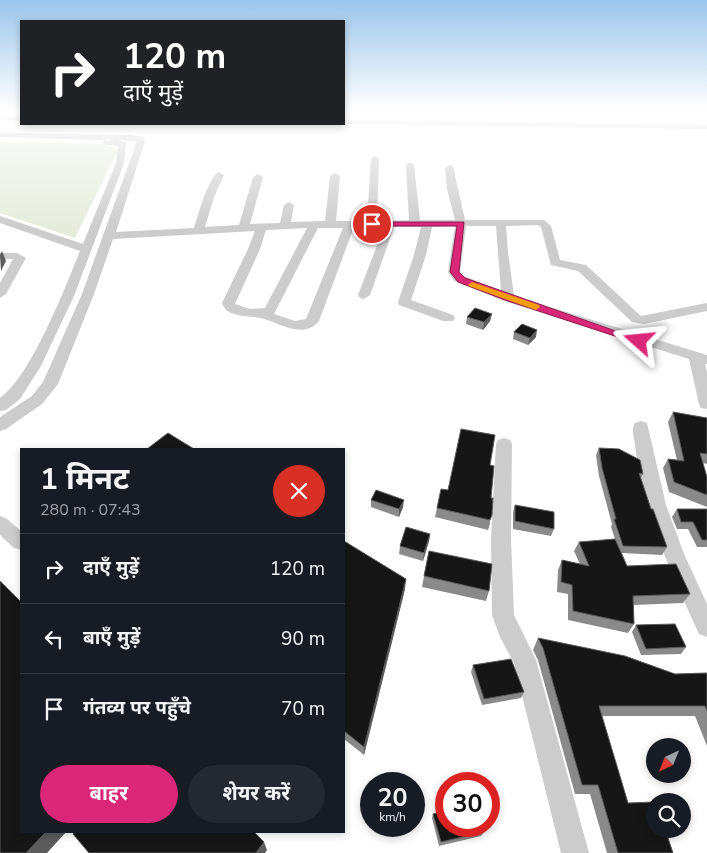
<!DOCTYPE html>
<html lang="hi">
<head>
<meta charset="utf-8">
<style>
  :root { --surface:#171b24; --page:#242831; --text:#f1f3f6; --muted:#9ea1a6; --line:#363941; --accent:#db2777 }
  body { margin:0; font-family:"Nunito Sans","Noto Sans Devanagari",sans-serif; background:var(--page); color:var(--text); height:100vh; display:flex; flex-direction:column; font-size:19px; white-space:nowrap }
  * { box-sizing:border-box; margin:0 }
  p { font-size:16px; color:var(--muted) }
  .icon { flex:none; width:28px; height:28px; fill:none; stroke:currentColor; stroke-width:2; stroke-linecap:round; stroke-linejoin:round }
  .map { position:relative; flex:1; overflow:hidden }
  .drawer { position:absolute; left:20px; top:448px; width:325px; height:385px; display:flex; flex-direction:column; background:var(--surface); border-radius:0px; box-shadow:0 2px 8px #0003 }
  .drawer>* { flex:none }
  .hud { position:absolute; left:20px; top:20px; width:325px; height:105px; border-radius:0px; box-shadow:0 2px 8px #0003; background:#202124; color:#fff; overflow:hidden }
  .needle { width:32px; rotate:223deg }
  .controls { position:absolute; left:646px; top:738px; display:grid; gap:10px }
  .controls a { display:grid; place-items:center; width:45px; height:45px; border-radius:50%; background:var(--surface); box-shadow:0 2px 8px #0003; font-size:25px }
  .speed { position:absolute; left:360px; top:772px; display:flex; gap:10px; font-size:25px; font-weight:700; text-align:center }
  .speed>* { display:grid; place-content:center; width:65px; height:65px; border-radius:50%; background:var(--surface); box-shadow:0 2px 8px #0003; line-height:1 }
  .speed small { font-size:12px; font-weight:400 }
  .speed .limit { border:8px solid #d22; background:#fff; color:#111 }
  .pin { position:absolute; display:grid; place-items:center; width:42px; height:42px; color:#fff; margin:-21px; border:2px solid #fff; border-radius:50%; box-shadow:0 1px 5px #0007 }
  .me { position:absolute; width:55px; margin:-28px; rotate:288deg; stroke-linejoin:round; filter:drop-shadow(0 0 4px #0008) }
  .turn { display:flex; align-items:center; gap:18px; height:105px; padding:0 20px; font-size:22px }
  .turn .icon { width:65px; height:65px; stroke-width:2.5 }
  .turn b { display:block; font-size:35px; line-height:42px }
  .round { display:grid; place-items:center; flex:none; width:52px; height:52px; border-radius:26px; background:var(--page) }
  .overview { display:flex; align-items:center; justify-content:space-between; height:85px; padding:0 20px }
  h1 { font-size:30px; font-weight:700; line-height:38px }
  .action { display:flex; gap:10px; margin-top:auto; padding:10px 20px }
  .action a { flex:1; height:58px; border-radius:30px; background:var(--accent); color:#fff; font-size:20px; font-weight:700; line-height:58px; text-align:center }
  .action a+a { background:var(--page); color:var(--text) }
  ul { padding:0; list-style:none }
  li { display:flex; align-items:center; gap:15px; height:70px; padding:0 20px; border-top:1px solid var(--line) }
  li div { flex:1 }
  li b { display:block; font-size:19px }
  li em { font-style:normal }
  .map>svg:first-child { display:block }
  .green { fill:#e5ecdc }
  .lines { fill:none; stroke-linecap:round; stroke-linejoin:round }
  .minor { fill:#ccc; fill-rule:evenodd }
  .wall { fill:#8a8a8a }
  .shaded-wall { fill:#5c5c5c }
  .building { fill:#161616; stroke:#5c5c5c }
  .route { fill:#db2777; stroke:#8e194d }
  .slow { fill:#f59e0b }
</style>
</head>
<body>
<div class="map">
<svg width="707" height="853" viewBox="0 0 707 853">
  <rect width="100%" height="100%" fill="#fff"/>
  <path class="green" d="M0,142l104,1 14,7 -43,88 -75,-25z"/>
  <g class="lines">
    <path class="minor" d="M0,116l21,1v4l-21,-1z
      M344,120l363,5v4l-365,-5h2z
      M0,133l130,2 13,2 2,4 -29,91 78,-4c4,-12 14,-51 25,-56l5,3 -10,22 -9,30 34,-2 14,-48 5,-3 5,3 -13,47 30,-1 4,-18 5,-3 5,3 -3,17 34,-1 5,-45 5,-3 5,3 -4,45h31l4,-62 4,-3 4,3 -2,62 32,-1 -3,-55 4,-3 4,3 6,55h35l-8,-31 -2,-21 5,-3 3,1 12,54h79l7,6 9,34 26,5 55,51 66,-13v8l-63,13 -12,-2 -54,-51 -27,-6 -10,-38 -3,-2 -32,1 2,26 6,44 193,59v9h-2l2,8v37l-6,-1 -2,-4 -10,-45 -185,-58 -50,-20 -6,-9 7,-46 -23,1 -6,28 -15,45 42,15 2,3 -2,3h-10l-44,-16 -1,-3 16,-47 7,-28h-27l-24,68 -6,4 -4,-1 -2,-3 26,-68h-30l-35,94c-16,20 -42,0 -59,-3 -13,-3 -33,0 -38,-15l26,-54 7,-18 -142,8 -19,55 -36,90 -16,20 -36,25 -6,2v-14l32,-21 11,-14 39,-88 55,-153 -137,-4zM466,226h30l5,65 -39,-16 -2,-3zM307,228l-42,80 -15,1 -15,-5 25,-55 6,-19zM318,228h25l-37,91 -11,2 -21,-7z
      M107,139l19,3 -2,21 -50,133 -33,70 -21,33 -14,11 -6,1v-13c31,-22 65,-110 80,-147l-80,-28v-7l83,28 33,-81 2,-17 -14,-2 -1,-2z
      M0,253h17l9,5 -20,36 -6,4v-15l13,-24h-13z
      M641,421l6,2 19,82 18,49 23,50v33l-8,-3c-27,-60 -57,-122 -64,-189 -1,-7 -4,-16 0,-22z
      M504,438l6,2 2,4 -1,94 3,77 22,45 53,193h-28l-47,-190 -14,-26 -8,-22 -1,-77 5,-94 2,-4z
      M0,516l7,3 14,12v19l-7,-2 -14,-13z"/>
  </g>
  <path class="wall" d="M492,314l-2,7 -7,9 -17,-6 1,-7z
    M514,332l22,5 -8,8 -15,-6z
    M673,412l34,6v46l-4,-1 4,14v30l-38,-15 -6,-24 5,-9 9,1 -9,-38z
    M599,448l44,26 -2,4 10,31 16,38 -5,8 -40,-2 5,13 63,28 -7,9 -49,2v19l-6,9 -60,-13v-26l-11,-2 1,-22 4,-10 18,4 -6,-13 5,-9 36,-3 -4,-12 1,-3 -13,-48 -3,-21z
    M490,465l1,33 -1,26 -2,6 -53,-13 2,-9 11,-18z
    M371,500l32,7 -4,10 -28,-10z
    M515,505l39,24 -3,7 -38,-7v-17z
    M677,509h30v38h-10l-9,-18h-11l-5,-12z
    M430,534l-1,7 -6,20 -24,-7 1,-8z
    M344,541l61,48 -41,166 -20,-16z
    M424,576l65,15 -3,10 -64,-14z
    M636,625l50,22 -5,7 -40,1 -9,-23z
    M538,638l137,36 32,-1v73l-12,-30h-93l26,87 45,50h-66l-17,-59h-15l-37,-134 -5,-10z
    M473,665l51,27 -3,6 -39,7 -11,-33z
    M433,814l51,18 -3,4 -42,10 -7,-28z"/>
  <path class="shaded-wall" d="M2,251l4,10 -5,10 -1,-16z
    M492,314l-2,7 -7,9 1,-8z
    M537,330l-1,7 -8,8 2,-7z
    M404,500l-1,7 -4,10v-8z
    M430,534l-1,7 -6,20 1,-8z
    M406,579l-1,10 -41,166v-8z
    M47,831h20l-20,22h-21z
    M264,842l3,8 -2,3h-9z"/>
  <path class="building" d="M475,308l17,6 -8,8 -17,-5z
    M522,324l15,6 -7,8 -16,-6z
    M673,412l34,6v36l-7,-1 7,24v18l-33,-13 -6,-23 16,2z
    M461,429l34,6 -5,30 4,1 -3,32h2l-1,17 -2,5 -53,-12 4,-19 7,1z
    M168,433l26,16h-47z
    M599,448l20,1 21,11 3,14 -4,-1 12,36h2l14,38 -44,-1 -9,-27h2l-14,-51z
    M376,490l28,10 -5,9 -28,-9z
    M515,505l39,7v17l-39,-8z
    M677,509h30v31h-5l-9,-18h-12z
    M406,527l24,7 -6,19 -24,-7z
    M615,539l12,27 49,-2 14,30 -57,2 1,28 -61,-13 -1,-26 -11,-3 1,-22 27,6 -10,-24z
    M344,541l62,38 -42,168 -20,-16z
    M429,551l63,13 -3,27 -65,-15z
    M0,581l21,21v229h26l-21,22h-26z
    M675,624l11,23 -40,2 -10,-24z
    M538,638l87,18 50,18 32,-1v38l-2,-5h-106l29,97 27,-1v27h10l8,24h-55l-20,-68h-16l-39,-137z
    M511,659l13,33 -40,7 -11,-34z
    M446,810v16h36l2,6 -43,10 -8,-28z
    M76,831h177l11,11 -8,11h-167l-16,-19z"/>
  <linearGradient id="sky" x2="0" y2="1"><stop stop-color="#9bc5ea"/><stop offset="0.48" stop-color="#fff"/><stop offset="1" stop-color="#fff" stop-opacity="0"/></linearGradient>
  <rect width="707" height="229" fill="url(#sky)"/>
  <path class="route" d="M464,222l-5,50 6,6 179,63 -5,3 -3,-1 -131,-43 -47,-18 -8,-10 7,-46h-85l-4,-2 4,-2z"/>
  <path class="slow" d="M472,282l67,23 1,2 -4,3 -3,-1 -64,-23 -1,-1z"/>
</svg>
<div class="controls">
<a><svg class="needle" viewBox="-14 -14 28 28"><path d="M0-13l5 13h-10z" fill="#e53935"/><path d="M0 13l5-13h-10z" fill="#9ea1a6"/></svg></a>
<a><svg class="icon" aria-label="search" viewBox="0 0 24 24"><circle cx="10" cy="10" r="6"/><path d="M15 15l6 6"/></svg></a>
</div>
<div class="speed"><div>20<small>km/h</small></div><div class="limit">30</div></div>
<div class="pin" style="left:372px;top:224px;background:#d93025"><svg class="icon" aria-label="arrive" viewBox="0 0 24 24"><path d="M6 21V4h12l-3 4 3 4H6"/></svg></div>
<svg class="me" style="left:639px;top:341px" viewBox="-20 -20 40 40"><path d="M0-17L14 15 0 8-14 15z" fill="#db2777" stroke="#fff" stroke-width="4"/></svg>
<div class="hud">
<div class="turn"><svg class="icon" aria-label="right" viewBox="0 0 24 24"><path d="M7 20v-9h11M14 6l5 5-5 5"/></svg><div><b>120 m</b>दाएँ मुड़ें</div></div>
</div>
<section class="drawer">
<div class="overview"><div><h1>1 मिनट</h1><p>280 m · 07:43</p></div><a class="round" style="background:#d93025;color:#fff"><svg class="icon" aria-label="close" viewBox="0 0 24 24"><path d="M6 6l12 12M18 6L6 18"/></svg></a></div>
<ul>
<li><svg class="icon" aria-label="right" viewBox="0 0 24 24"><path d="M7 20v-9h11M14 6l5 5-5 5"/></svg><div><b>दाएँ मुड़ें</b></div><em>120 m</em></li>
<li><svg class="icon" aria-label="left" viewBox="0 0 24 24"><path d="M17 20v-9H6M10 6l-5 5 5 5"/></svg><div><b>बाएँ मुड़ें</b></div><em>90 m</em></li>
<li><svg class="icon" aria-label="arrive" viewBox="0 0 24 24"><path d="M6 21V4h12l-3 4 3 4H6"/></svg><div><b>गंतव्य पर पहुँचे</b></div><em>70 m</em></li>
</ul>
<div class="action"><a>बाहर</a><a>शेयर करें</a></div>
</section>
</div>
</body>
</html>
